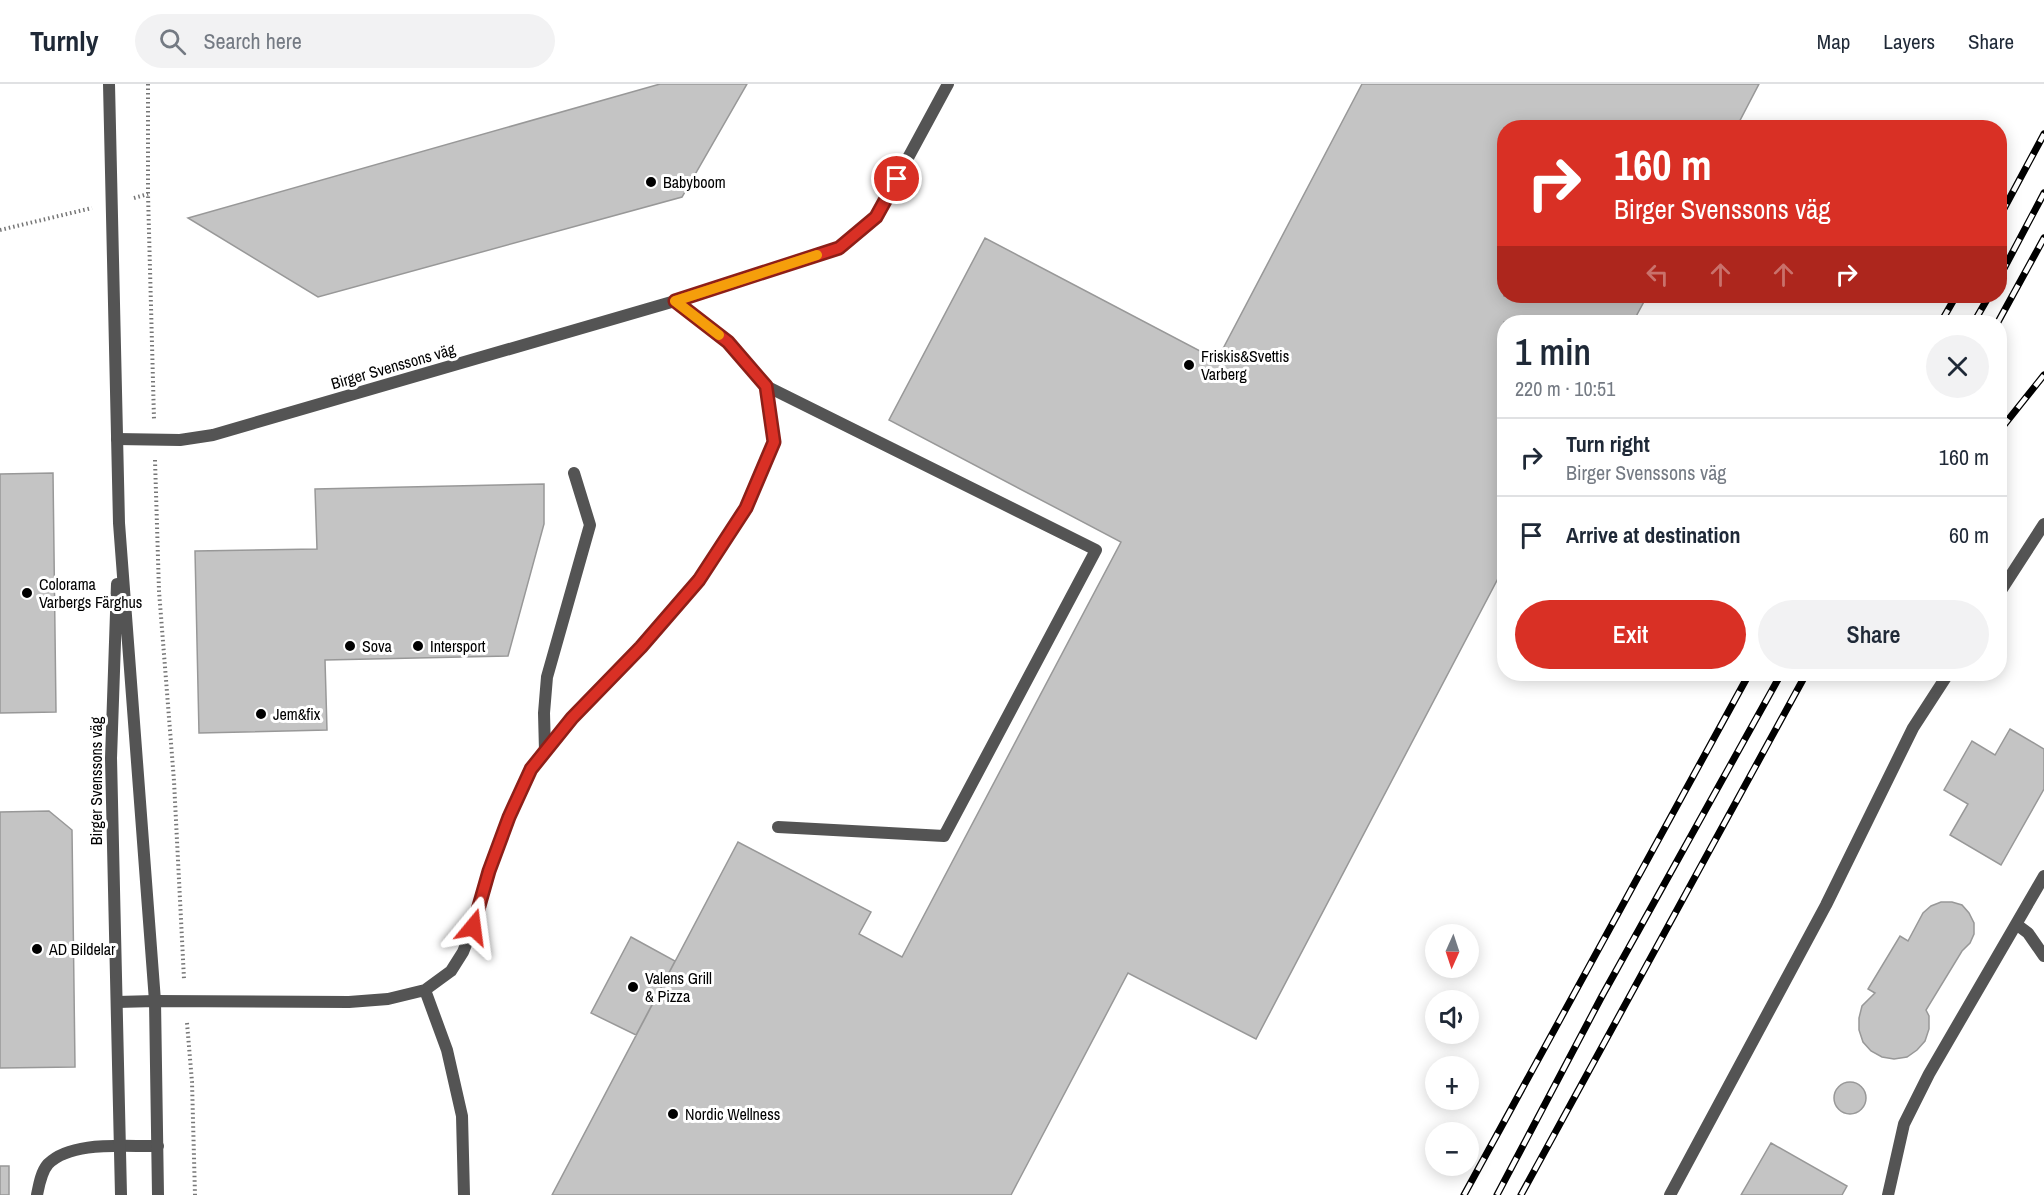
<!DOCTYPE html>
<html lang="en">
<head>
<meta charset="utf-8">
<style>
  :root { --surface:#fff; --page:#f2f2f3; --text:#1f2937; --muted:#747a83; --line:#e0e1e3; --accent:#d93025 }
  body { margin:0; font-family:"Archivo Narrow",sans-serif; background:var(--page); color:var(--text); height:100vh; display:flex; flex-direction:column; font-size:22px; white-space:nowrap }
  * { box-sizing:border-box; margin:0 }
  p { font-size:20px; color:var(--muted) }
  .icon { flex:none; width:33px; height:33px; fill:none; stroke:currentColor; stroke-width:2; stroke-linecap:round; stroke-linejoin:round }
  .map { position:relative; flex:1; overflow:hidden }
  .details { position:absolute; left:1497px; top:231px; width:510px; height:366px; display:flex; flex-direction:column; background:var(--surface); border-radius:24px; box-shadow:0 3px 15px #0003 }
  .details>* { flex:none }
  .guide { position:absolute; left:1497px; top:36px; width:510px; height:183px; border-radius:24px; box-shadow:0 3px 15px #0003; background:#d93025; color:#fff; overflow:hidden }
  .needle { width:39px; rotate:183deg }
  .controls { position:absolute; left:1425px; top:840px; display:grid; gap:12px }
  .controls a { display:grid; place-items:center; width:54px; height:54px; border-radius:50%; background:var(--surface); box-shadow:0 3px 15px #0003; font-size:30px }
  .pin { position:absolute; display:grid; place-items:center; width:51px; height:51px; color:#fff; margin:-26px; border:3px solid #fff; border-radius:50%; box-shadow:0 2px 6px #0007 }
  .me { position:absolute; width:66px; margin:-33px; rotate:16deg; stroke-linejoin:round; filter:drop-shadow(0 0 4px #0008) }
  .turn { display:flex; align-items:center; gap:21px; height:126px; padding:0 18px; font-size:27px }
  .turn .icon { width:78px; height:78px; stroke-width:2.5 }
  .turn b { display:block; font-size:42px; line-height:51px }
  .lanes { display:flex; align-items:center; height:57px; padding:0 18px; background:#0003; justify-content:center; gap:30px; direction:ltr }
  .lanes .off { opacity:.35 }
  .round { display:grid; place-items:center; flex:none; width:63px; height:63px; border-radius:32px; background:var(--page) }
  .summary { display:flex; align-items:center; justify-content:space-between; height:102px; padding:0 18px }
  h1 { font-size:36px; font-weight:600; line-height:45px }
  .cta { display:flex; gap:12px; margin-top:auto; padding:12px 18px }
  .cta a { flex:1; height:69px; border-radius:36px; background:var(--accent); color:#fff; font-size:24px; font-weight:600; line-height:69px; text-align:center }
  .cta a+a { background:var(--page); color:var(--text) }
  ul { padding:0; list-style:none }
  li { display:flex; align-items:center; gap:18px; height:78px; padding:0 18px; border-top:2px solid var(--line) }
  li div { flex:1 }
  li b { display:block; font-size:22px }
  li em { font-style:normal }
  header { display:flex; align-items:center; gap:36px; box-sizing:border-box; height:84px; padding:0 30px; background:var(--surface); border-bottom:2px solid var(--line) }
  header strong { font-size:28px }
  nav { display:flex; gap:33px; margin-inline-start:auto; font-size:21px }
  .search { width:420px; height:54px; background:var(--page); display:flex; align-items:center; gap:15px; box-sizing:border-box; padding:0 21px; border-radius:33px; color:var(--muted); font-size:22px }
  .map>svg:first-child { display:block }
  .building { fill:#c4c4c4; stroke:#989898; stroke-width:1.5 }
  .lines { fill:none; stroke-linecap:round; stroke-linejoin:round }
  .path { stroke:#767676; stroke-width:4; stroke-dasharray:1.5 3; stroke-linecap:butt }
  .service { stroke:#545454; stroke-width:12 }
  .tertiary { stroke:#545454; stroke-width:12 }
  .rail-casing { stroke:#000; stroke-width:7 }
  .rail { stroke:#fff; stroke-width:4.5; stroke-dasharray:14; stroke-linecap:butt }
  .route-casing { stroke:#8d1f18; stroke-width:15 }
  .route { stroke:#d93025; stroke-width:10 }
  .slow { stroke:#f59e0b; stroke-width:10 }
  .poi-dot { fill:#000; stroke:#fff; stroke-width:2 }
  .labels { text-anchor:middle; stroke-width:6; stroke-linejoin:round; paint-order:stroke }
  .poi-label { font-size:16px; fill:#000; stroke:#fff; text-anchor:start }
  .street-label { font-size:16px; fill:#000; stroke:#fff }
</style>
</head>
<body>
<header>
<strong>Turnly</strong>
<div class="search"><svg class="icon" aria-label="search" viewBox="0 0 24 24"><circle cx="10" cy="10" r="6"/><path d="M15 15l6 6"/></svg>Search here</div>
<nav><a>Map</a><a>Layers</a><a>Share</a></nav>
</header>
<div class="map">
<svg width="2044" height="1111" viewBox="0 0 2044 1111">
  <rect width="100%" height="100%" fill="#fff"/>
  <path class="building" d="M660,0h87l-65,113 -364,100 -130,-79z
    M1362,0h397l-23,44h-232v168h143l-14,26h-129v245l-248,472 -128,-66 -117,222h-459l186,-353 133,70 -12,22 43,23 219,-415 -232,-122 96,-182 232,122z
    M53,389l3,239 -56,1v-239z
    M544,400v40l-36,132 -183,4 2,70 -128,3 -4,-182 122,-2 -2,-60z
    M2010,645l34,20v40l-43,76 -51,-30 18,-31 -24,-14 28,-49 23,14z
    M49,727l23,19 3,237 -75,1v-256z
    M1941,818h11l10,3 7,8 5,10v11l-4,9 -8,8 -36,59 3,6v13l-4,12 -8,9 -10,7 -13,2 -12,-2 -11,-6 -8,-9 -4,-12v-12l3,-12 13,-13 -7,-4 32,-53 8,5 15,-28 8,-7z
    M631,853l44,24 -39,74 -45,-22z
    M1834 1014a16 16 0 1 1 32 0a16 16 0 1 1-32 0Z
    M1771,1059l76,43 -5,9h-101z
    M0,1082h9v29h-9z"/>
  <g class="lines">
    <path class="path" d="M148,0v110l6,225
      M134,114l14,-4
      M0,146l92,-22
      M155,376l4,131 15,190 10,198
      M187,939l5,59 3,113"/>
    <path class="service" d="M675,217l164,-53 37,-31 72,-133
      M766,302l330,164 -152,286 -166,-9
      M117,355l63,1 33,-5 462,-134 53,41 38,44 8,56 -28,66 -47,72 -58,67 -69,71 -41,51 -22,48 -20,54 -16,56 -10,25 -12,19 -26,19 -37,9 -39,3 -194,-1 -38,1
      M2000,508l44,-68
      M545,667l-1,-38 3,-36 43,-152 -16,-52
      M2016,840l12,9 16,23
      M425,906l22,60 15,66 2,79
      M37,1111c2,-10 4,-23 11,-31 24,-24 78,-17 110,-18
      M1670,1111l156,-290 87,-177 35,-54
      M1888,1111l16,-71 25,-50 115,-198"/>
    <path class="tertiary" d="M109,0l10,439 36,478 3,194
      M117,500l-6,174 10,437"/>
    <g class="rail-casing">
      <path id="rail" d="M2000,132l44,-82
        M2000,192l44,-83
        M1941,238l15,-26
        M1974,238l15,-26
        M1998,238l46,-84
        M2000,346l44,-55
        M1464,1111l285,-521
        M1497,1111l105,-199 179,-322
        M1521,1111l285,-521"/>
    </g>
    <use href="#rail" class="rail"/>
  </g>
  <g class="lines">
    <g class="route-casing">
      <path id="route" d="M473,843l16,-56 20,-54 22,-48 41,-51 69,-71 58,-67 47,-72 28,-66 -8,-56 -38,-44 -53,-41 164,-53 37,-31 21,-38"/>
    </g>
    <use href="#route" class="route"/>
    <path class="slow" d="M719,251l-44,-34 142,-46"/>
  </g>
  <g class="poi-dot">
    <circle cx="651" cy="98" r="6"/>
    <circle cx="1189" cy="281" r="6"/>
    <circle cx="27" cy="509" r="6"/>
    <circle cx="350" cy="562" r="6"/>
    <circle cx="418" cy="562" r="6"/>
    <circle cx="261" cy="630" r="6"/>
    <circle cx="37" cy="865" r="6"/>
    <circle cx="633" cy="903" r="6"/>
    <circle cx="673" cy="1030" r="6"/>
  </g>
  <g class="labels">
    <g class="poi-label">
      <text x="663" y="104">Babyboom</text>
      <text x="1201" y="278">Friskis&amp;Svettis<tspan x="1201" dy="18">Varberg</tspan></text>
      <text x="39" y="506">Colorama<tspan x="39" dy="18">Varbergs Färghus</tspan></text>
      <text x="362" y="568">Sova</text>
      <text x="430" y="568">Intersport</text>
      <text x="273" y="636">Jem&amp;fix</text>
      <text x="49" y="871">AD Bildelar</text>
      <text x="645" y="900">Valens Grill<tspan x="645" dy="18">&amp; Pizza</tspan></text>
      <text x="685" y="1036">Nordic Wellness</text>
    </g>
    <g class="street-label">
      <text transform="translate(393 282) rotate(-16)" y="6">Birger Svenssons väg</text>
      <text transform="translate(96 697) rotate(-90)" y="6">Birger Svenssons väg</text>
    </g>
  </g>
</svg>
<div class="controls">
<a><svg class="needle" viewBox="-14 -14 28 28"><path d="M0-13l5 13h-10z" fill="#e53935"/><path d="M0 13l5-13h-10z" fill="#747a83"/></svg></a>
<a><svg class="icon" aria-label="sound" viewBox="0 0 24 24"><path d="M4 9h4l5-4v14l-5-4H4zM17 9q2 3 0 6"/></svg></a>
<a>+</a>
<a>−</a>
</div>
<div class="pin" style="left:897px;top:95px;background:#d93025"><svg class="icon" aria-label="arrive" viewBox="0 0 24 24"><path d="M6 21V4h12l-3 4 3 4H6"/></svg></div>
<svg class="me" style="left:473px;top:843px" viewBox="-20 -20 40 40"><path d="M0-17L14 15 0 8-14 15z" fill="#d93025" stroke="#fff" stroke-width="4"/></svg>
<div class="guide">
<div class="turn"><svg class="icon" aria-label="right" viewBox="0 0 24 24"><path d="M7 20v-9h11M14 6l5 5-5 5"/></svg><div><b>160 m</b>Birger Svenssons väg</div></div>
<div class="lanes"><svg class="icon off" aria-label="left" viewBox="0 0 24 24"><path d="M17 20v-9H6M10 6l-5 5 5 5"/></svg><svg class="icon off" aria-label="ahead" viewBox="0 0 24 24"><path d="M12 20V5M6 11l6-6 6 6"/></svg><svg class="icon off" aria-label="ahead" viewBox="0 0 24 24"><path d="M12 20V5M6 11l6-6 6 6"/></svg><svg class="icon" aria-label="right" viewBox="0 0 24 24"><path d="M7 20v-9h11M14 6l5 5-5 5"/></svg></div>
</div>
<section class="details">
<div class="summary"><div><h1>1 min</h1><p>220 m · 10:51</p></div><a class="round"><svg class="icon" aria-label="close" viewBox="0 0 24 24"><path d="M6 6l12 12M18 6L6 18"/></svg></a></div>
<ul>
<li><svg class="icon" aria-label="right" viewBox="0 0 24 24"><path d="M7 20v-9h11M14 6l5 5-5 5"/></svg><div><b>Turn right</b><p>Birger Svenssons väg</p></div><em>160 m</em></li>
<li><svg class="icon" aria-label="arrive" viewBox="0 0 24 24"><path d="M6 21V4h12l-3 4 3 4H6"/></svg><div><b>Arrive at destination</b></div><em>60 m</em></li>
</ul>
<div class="cta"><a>Exit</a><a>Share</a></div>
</section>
</div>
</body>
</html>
